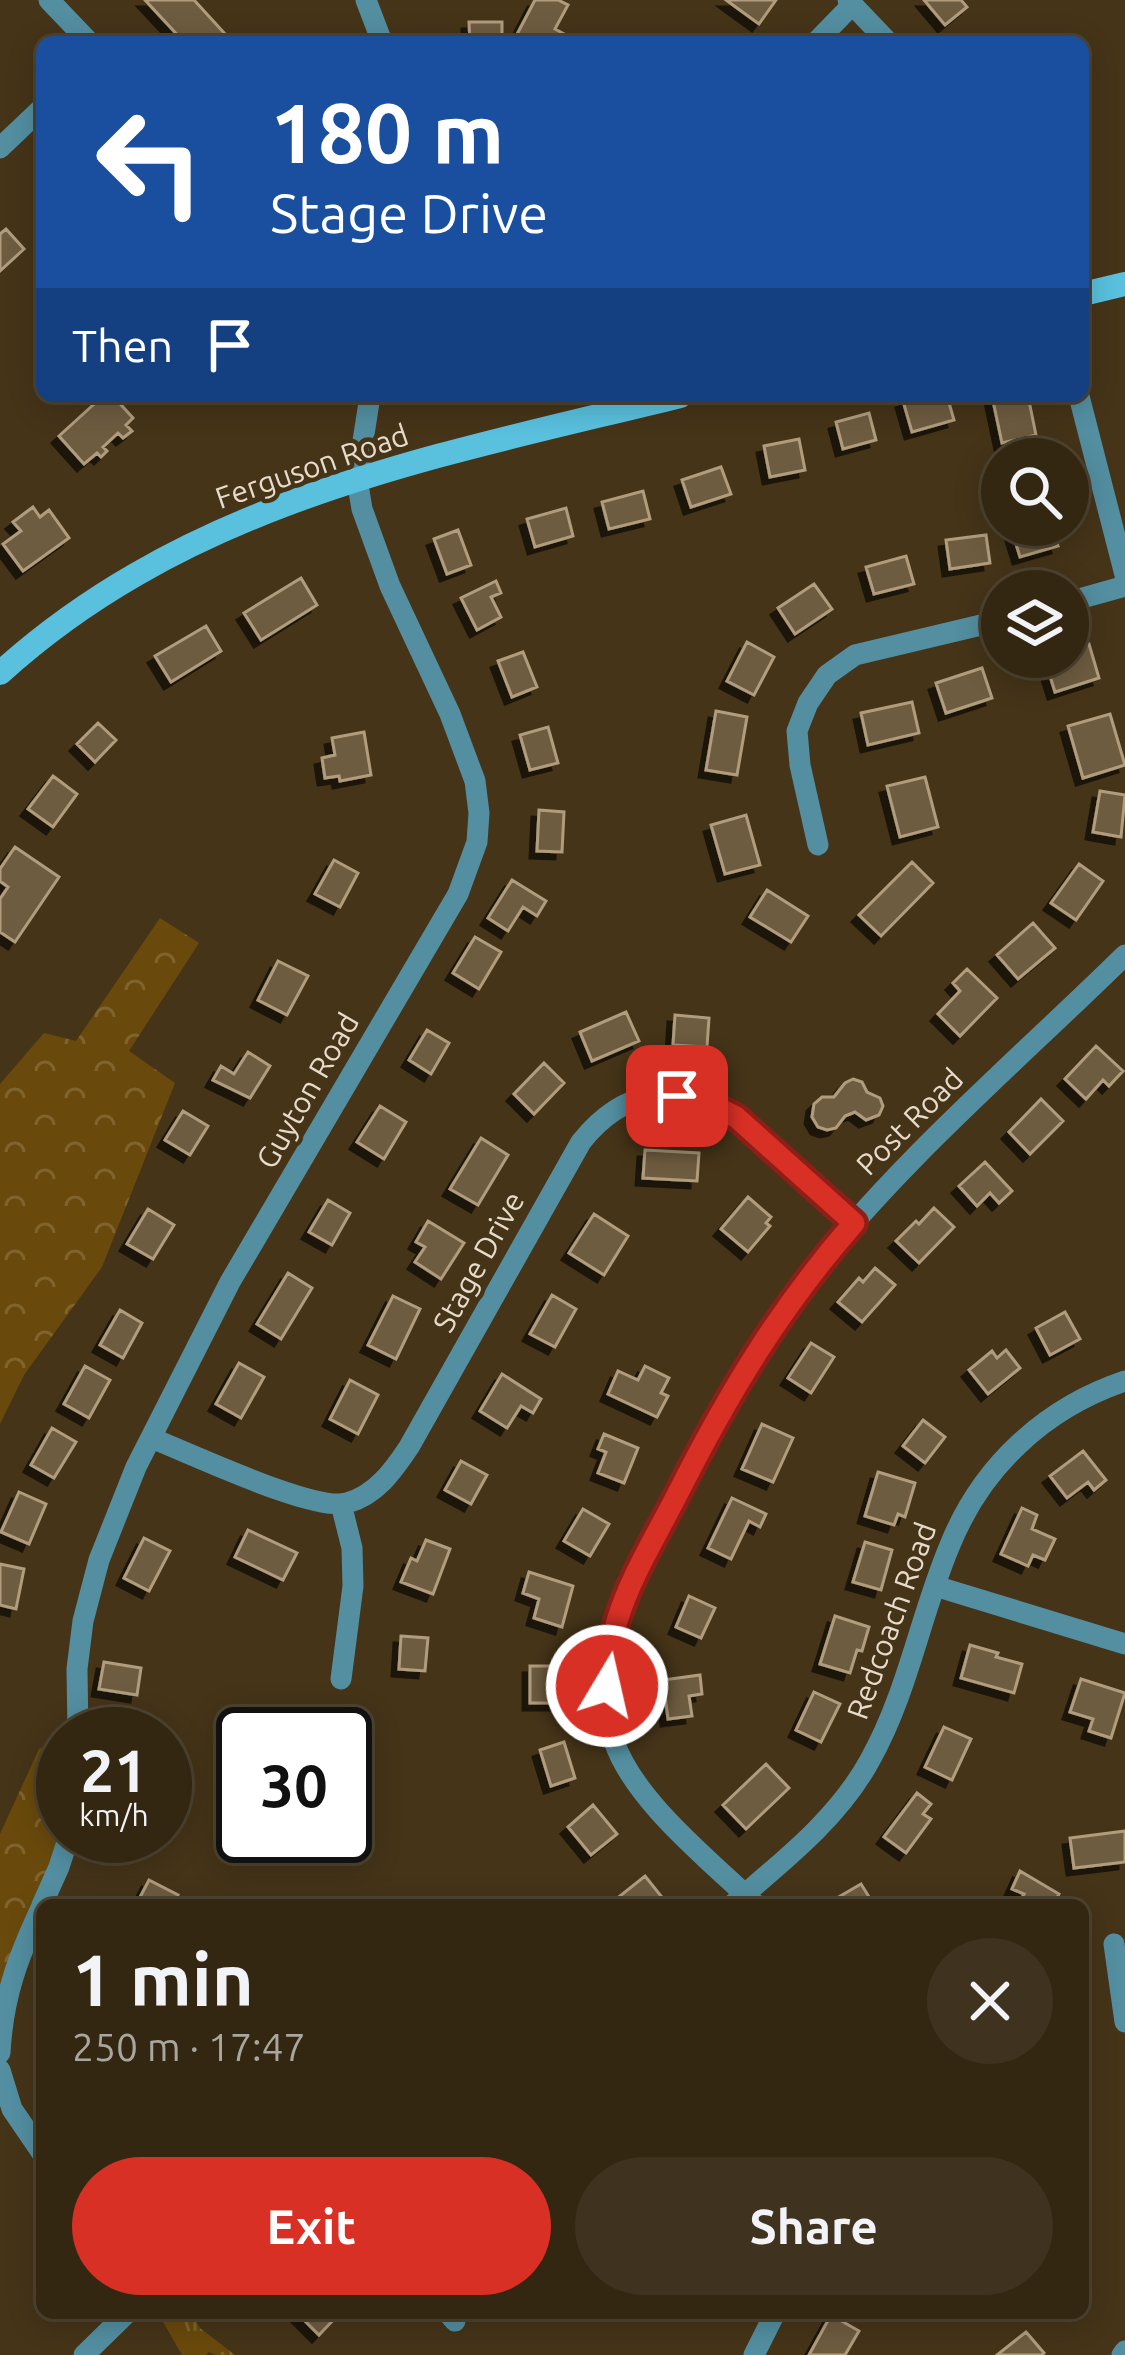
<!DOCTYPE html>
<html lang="en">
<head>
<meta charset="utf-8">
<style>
  :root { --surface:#342712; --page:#3f3320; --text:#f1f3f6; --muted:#a9a59f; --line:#4e4432; --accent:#d93025 }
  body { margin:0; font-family:Ubuntu,sans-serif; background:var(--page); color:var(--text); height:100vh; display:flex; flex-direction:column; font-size:45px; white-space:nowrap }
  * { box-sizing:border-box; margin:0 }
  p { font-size:39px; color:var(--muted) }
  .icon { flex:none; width:66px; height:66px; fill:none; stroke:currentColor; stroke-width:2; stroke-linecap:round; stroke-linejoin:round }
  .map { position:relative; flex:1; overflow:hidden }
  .sheet { position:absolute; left:36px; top:1899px; width:1053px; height:420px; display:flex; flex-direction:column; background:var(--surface); border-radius:18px; box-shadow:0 6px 30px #0003,0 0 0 3px var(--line) }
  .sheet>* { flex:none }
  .banner { position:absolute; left:36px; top:36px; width:1053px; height:366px; border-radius:18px; box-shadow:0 6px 30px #0003,0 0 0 3px var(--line); background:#1a4fa0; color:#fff; overflow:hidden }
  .buttons { position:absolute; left:981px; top:438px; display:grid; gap:24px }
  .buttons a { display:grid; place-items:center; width:108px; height:108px; border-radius:50%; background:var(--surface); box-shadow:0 6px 30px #0003,0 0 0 3px var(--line); font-size:60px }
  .speed { position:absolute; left:36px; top:1707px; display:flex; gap:24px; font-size:60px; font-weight:700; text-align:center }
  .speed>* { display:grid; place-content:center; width:156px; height:156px; border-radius:50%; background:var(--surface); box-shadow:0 6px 30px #0003,0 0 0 3px var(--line); line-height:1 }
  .speed small { font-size:30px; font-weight:400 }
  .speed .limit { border:6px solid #111; border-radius:18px; background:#fff; color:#111 }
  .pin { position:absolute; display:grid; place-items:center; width:102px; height:102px; color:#fff; margin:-51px; border-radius:24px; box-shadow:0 6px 18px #0006 }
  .me { position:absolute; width:132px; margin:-66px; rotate:9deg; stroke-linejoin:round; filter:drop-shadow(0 0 9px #0008) }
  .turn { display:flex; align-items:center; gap:42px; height:252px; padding:0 36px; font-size:54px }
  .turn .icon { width:156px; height:156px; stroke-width:2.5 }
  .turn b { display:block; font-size:84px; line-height:102px }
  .then { display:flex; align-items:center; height:114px; padding:0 36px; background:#0003; gap:24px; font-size:45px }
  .round { display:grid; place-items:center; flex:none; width:126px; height:126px; border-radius:63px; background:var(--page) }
  .summary { display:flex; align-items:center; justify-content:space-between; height:204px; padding:0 36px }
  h1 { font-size:72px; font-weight:600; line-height:90px }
  .action { display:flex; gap:24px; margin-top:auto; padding:24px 36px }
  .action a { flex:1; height:138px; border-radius:72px; background:var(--accent); color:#fff; font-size:48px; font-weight:600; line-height:138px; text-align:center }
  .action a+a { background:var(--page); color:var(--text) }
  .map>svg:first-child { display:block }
  .grass { fill:url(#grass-tufts) }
  .forest { fill:url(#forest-crowns) }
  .building { fill:#6e5c3f; stroke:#b19d7e; stroke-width:3; filter:url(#shadow) }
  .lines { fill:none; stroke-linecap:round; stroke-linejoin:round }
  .street { stroke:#538fa1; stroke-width:21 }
  .secondary { stroke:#59c0de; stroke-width:24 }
  .route-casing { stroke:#8d1f18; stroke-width:30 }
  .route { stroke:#d93025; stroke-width:21 }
  .labels { text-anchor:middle; stroke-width:9; stroke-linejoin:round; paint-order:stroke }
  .street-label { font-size:30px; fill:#e7dccc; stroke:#453418 }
</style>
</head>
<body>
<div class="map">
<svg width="1125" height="2355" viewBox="0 0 1125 2355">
  <defs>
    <pattern id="grass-tufts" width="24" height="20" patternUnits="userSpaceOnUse" patternTransform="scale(3)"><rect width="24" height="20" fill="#6a4a0c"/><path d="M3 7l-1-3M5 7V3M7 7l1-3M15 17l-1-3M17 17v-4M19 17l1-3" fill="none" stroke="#7f642e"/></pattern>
    <pattern id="forest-crowns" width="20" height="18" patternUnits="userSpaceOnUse" patternTransform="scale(3)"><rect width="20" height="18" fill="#6a4a0c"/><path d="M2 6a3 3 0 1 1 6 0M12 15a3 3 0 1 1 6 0" fill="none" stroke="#7f642e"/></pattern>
    <filter id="shadow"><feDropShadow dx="-7" dy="7" stdDeviation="0" flood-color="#0009"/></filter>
  </defs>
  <rect width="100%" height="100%" fill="#453418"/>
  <path class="grass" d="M158,2313h32l10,15 35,27h-19l-7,-3 -3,3h-24z"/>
  <path class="forest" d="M160,918l39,25 -70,108 46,32 -73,184 -78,108 -24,49v-340l44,-51 32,8z
    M63,1739v97l-45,119 -18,98v-219l39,-85z"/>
  <path class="building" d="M145,0h49l32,35 -7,7h-35z
    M535,0h23l10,5 -13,24 24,13h-66z
    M726,0h50l-17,24z
    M924,0h37l6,7 -22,18z
    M469,22h33v20h-32z
    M6,229l18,20 -24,22v-37z
    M103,396h10l20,22 -7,7 6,6 -9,7 -5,-5 -15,14 4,4 -6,6 -4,-4 -13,11 -25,-28z
    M918,396h29l7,24 -42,12 -9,-31z
    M992,396h36l8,39 -34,8z
    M869,413l7,27 -33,9 -7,-27z
    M799,439l6,31 -35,7 -6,-31z
    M721,467l10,27 -40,13 -9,-27z
    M643,491l7,28 -41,10 -7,-27z
    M33,507l7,10 9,-7 20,28 -46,33 -20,-27 18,-13 -8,-9z
    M566,508l7,28 -38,11 -8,-28z
    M1033,525h18l7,21 -38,11 -8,-26z
    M458,530l13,35 -24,9 -13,-35z
    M986,535l4,28 -40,6 -4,-29z
    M906,556l8,28 -40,10 -8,-27z
    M301,578l16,27 -56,35 -17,-27z
    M496,581l5,12 -10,4 10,20 -24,13 -16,-32z
    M814,584l18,25 -37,25 -17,-26z
    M206,626l15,25 -50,31 -16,-26z
    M747,642l27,15 -20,38 -27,-14z
    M1089,644l10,34 -44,14 -11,-35h24v-7z
    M523,652l14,35 -25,10 -14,-36z
    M982,668l10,30 -46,15 -10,-30z
    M912,702l7,31 -51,12 -7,-32z
    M716,711l31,6 -10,58 -31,-5z
    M1110,714l15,51 -42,13 -15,-52z
    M98,723l18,17 -21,22 -18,-18z
    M548,727l10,36 -28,7 -10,-35z
    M364,732l7,43 -31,6 -1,-5 -14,2 -3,-20 13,-3 -3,-17z
    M53,776l24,18 -24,33 -25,-18z
    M925,777l13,50 -38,10 -13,-51z
    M1100,791l25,4 -4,42 -28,-5z
    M539,810l25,2 -2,40 -25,-1z
    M746,815l14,50 -35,9 -14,-49z
    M15,847l44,30 -44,65 -15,-10v-33l8,-12 -8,-6v-12z
    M334,860l24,13 -18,34 -25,-13z
    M912,862l21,21 -52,53 -22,-21z
    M1079,864l24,17 -27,39 -25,-17z
    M512,880l34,21 -9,15 -14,-9 -15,24 -20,-13z
    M767,890l41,26 -17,26 -41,-25z
    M1033,923l22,25 -37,31 -21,-24z
    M475,937l26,15 -22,37 -26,-16z
    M278,961l30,15 -21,39 -29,-15z
    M967,969l30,29 -37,38 -22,-22 22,-23 -7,-8z
    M626,1012l13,29 -47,20 -12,-29z
    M675,1015l34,3 -2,29 -34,-2z
    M427,1030l22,13 -18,31 -22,-14z
    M1096,1046l27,25 -14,15 -6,-6 -17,19 -21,-20z
    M248,1052l22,14 -20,32 -37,-18 8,-14 13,8z
    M544,1063l20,20 -30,31 -20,-20z
    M853,1079l9,3 5,10 13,6 3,8 -4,9 -13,5 -11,-8 -10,4 -9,12 -9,2 -9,-3 -6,-10 2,-13 8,-7h12l11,-14z
    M1041,1099l22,22 -33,33 -21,-22z
    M380,1106l26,16 -22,37 -27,-17z
    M183,1111l25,15 -18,29 -25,-15z
    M481,1138l27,17 -30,50 -28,-16z
    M645,1150l54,3 -2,28 -54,-3z
    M985,1162l27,29 -13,12 -9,-10 -13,13 -18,-20z
    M748,1197l23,20 -5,6 4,3 -22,26 -27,-23z
    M328,1200l22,13 -18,32 -23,-13z
    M934,1208l20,19 -35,36 -23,-22 20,-20 3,3z
    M148,1209l26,16 -21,34 -26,-15z
    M594,1214l34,22 -24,39 -35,-22z
    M428,1221l36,22 -23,36 -26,-17 10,-15 -9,-5z
    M875,1268l20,17 -33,37 -24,-20 21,-24 4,4z
    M288,1273l24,15 -31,51 -24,-15z
    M552,1295l24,14 -21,38 -25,-13z
    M393,1296l27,13 -24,50 -28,-14z
    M120,1310l22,13 -19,35 -23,-13z
    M1065,1312l15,27 -30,16 -14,-27z
    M811,1343l23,14 -23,36 -23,-15z
    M1006,1350l14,18 -32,26 -19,-24 23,-19 5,7z
    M239,1363l25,14 -23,41 -25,-14z
    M85,1366l25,14 -21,38 -25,-14z
    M645,1366l24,12 -8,15 7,3 -11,21 -49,-23 10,-23 20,9z
    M502,1374l39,25 -8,14 -12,-7 -14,22 -27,-17z
    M350,1380l28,15 -20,39 -28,-15z
    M923,1420l22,17 -20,26 -22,-17z
    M762,1424l31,14 -20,44 -31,-13z
    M52,1428l24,14 -22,36 -23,-13z
    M604,1434l34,14 -14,35 -26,-10 8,-21 -8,-3z
    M1083,1451l23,29 -12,10 -6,-8 -21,16 -17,-22z
    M461,1461l26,14 -16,29 -26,-14z
    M878,1472l37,11 -10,34 -7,-3 -4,11 -29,-9z
    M19,1492l27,12 -17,40 -28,-12z
    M732,1498l34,16 -6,13 -11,-6 -18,38 -23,-11z
    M1022,1508l15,7 -5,14 23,10 -10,21 -12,-5 -5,11 -27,-12z
    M583,1509l26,15 -19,32 -26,-15z
    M248,1530l49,23 -14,27 -48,-23z
    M144,1538l26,13 -21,40 -25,-13z
    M426,1540l24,9 -17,45 -32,-12 10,-24 6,3z
    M865,1542l27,8 -11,40 -28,-8z
    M0,1564l24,5 -8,40 -16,-4z
    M529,1572l44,14 -11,41 -28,-9 5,-19 -16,-6z
    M689,1596l26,12 -14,30 -25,-11z
    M835,1616l34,11 -7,24 -5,-1 -7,23 -30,-9z
    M401,1636l27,2 -3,33 -26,-2z
    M970,1645l28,8 -2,4 26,7 -8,29 -53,-15z
    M104,1662l37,6 -4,27 -38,-6z
    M530,1666h28v37h-28z
    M700,1675l2,19 -13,2 3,20 -24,3 -5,-39z
    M1081,1679l44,14 -14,45 -22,-7 4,-12 -23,-7z
    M814,1692l26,12 -19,38 -25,-12z
    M944,1727l27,12 -19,41 -27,-13z
    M564,1742l11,36 -24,8 -11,-36z
    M766,1764l23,24 -43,41 -23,-24z
    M917,1793l14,11 -8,10 8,5 -25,34 -22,-16z
    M593,1805l24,29 -26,21 -23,-28z
    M1125,1831v31l-51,6 -4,-30z
    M1020,1871l39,23 -6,11h-35l6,-11 -12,-5z
    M645,1876l16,20 -11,9h-31l-4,-5z
    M149,1880l29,15 -5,10h-37z
    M861,1884l13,21h-32l-5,-7z
    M297,2313h37l3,3 -18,19z
    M831,2315l28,16 -14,24h-36z
    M1026,2332l18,21 -2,2h-45z"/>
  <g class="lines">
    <path class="street" d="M49,0l40,42
      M366,0l16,42
      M848,0l40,42
      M816,42l36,-37
      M0,148l42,-40
      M1079,396l46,179
      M1068,602l57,-16
      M818,845l-18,-80 -3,-34 11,-28 19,-28 28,-20 147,-35
      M151,1438c39,15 162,74 196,65 29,-8 46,-32 62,-56l172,-305c42,-53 98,-63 155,-24 18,12 33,28 49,43 23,20 46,41 69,62
      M341,1504l11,44 1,38 -12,93
      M935,1586l190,58
      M78,1734l-1,-65 6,-48 16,-61 37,-93 94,-185 228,-388 19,-52 2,-29 -4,-32 -25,-67 -60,-128 -28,-77 -5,-30 13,-83
      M42,1905l17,-38 10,-31
      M732,1905c50,-43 106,-86 138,-145 38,-68 50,-144 80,-215 32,-79 95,-137 175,-164
      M756,1905c-45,-44 -122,-104 -142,-164 -26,-76 15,-151 48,-217 42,-81 82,-164 138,-236 94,-123 215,-225 325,-333
      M1114,1944l11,78
      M0,2053c3,-57 18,-96 42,-147
      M0,2070l12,39 30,44
      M448,2313l7,8
      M84,2355l43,-42
      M754,2355l21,-42
      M1122,2355l3,-4"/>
    <path class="secondary" d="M1083,294l42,-10
      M0,673c192,-174 437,-217 680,-277"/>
  </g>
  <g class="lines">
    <g class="route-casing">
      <path id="route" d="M607,1686c2,-22 4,-44 10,-65 13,-43 39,-85 60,-126 51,-101 102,-186 177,-272l-118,-106 -26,-13 -33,-8"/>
    </g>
    <use href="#route" class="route"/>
  </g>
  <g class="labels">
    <g class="street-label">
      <text transform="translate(312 467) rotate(-19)" y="10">Ferguson Road</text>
      <text transform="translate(308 1091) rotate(-60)" y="10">Guyton Road</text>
      <text transform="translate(910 1122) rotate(-45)" y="10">Post Road</text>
      <text transform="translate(479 1262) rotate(-61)" y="10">Stage Drive</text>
      <text transform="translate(892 1621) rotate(-70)" y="10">Redcoach Road</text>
    </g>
  </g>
</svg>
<div class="buttons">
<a><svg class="icon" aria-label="search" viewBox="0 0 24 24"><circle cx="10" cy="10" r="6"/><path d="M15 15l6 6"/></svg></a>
<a><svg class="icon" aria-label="layers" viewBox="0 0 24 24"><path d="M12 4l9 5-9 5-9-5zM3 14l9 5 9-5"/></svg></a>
</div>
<div class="speed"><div>21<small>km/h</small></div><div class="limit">30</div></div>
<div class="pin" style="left:677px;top:1096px;background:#d93025"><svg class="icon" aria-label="arrive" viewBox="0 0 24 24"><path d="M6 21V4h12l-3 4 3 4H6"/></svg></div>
<svg class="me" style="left:607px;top:1686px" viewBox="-20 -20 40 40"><circle r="17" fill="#d93025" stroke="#fff" stroke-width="3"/><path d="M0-11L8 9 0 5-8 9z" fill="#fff"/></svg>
<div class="banner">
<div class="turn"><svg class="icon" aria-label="left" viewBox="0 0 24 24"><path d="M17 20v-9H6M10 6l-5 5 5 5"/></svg><div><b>180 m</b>Stage Drive</div></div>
<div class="then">Then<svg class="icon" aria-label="arrive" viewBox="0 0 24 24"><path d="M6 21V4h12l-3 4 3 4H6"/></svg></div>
</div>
<section class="sheet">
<div class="summary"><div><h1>1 min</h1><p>250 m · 17:47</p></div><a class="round"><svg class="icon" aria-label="close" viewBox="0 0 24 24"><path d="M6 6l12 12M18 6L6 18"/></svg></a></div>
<div class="action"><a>Exit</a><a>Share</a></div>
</section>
</div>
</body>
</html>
